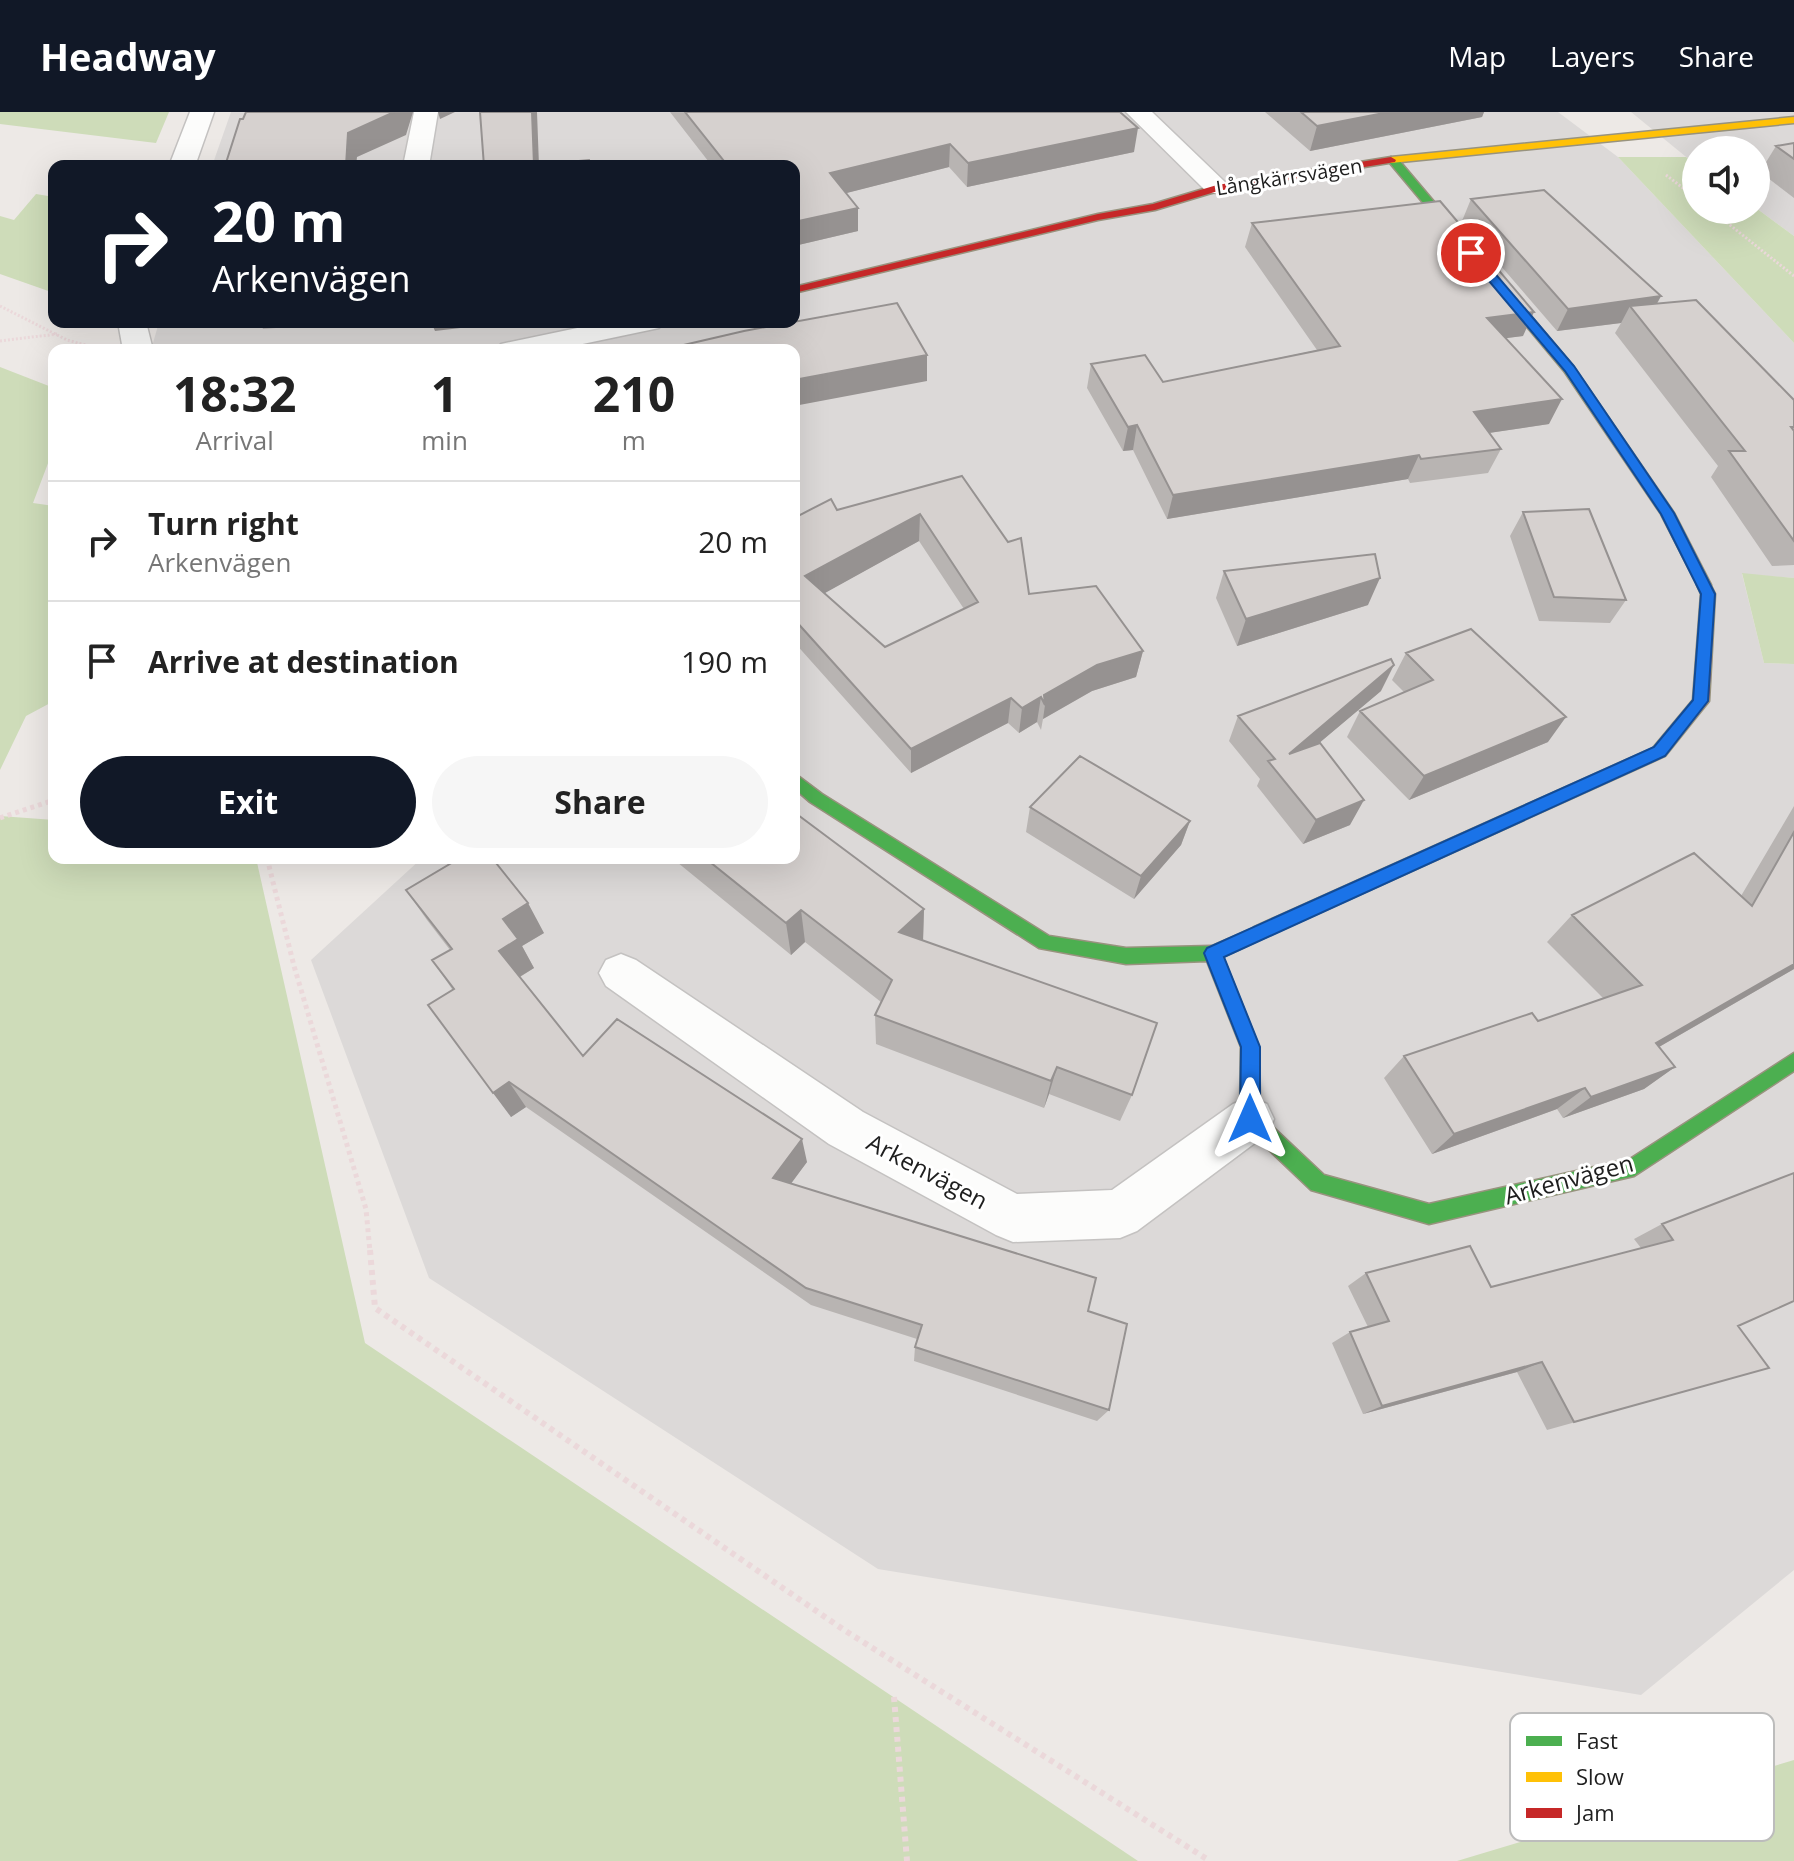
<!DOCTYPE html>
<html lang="en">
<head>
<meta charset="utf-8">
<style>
  :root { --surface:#fff; --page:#f6f6f6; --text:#222; --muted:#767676; --line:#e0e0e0; --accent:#111827 }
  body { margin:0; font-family:"Open Sans",sans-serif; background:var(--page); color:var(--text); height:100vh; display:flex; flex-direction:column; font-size:30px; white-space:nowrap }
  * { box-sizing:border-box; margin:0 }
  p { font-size:26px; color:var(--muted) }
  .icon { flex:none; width:44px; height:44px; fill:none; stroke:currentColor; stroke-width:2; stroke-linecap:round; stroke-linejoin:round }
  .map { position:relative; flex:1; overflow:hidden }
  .sheet { position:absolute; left:48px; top:232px; width:752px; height:520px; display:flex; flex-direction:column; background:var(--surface); border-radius:16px; box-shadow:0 8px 32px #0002 }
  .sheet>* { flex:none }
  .guide { position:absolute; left:48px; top:48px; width:752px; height:168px; border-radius:16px; box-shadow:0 8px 32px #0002; background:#111827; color:#fff; overflow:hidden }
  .controls { position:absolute; left:1682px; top:24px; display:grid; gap:16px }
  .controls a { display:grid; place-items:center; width:88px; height:88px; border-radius:50%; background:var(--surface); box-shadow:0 8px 32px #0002; font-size:40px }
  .pin { position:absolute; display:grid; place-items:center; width:68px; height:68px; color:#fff; margin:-34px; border:4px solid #fff; border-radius:50%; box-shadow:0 2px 8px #0007 }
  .me { position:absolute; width:88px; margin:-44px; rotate:0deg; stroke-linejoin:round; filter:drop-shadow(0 0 6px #0008) }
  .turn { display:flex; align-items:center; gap:28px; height:168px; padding:0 32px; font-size:36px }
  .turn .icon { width:104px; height:104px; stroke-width:2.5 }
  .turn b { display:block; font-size:56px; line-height:68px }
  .eta { display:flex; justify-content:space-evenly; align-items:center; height:136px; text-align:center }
  .eta b { font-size:48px; font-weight:700; line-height:56px }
  .cta { display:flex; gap:16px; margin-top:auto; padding:16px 32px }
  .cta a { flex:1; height:92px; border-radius:48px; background:var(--accent); color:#fff; font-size:32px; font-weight:700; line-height:92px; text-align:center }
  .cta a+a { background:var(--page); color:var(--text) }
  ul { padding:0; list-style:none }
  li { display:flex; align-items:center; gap:24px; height:120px; padding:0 32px; border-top:2px solid var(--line) }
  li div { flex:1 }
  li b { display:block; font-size:30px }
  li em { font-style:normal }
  header { display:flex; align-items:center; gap:48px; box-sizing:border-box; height:112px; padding:0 40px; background:var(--accent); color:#fff }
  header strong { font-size:38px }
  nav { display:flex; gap:44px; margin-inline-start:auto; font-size:28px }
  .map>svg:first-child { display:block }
  .residential { fill:#dcd9d8 }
  .forest { fill:#cedcb9 }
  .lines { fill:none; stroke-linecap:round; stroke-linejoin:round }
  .street-casing { stroke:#c4c2c1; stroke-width:3 }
  .fast-casing { stroke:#98937e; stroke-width:3 }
  .slow-casing { stroke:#98937e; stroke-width:3 }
  .jam-casing { stroke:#98937e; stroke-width:3 }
  .path-far2 { stroke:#ebd8da; stroke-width:3; stroke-dasharray:2 2; stroke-linecap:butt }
  .path-far1 { stroke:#ebd8da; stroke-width:5; stroke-dasharray:4 4; stroke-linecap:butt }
  .path { stroke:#ebd8da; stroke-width:6; stroke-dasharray:5 5; stroke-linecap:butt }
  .street { fill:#fcfcfb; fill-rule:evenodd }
  .fast { fill:#4caf50; fill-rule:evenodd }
  .slow { fill:#ffc107; fill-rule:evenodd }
  .jam { fill:#c62828; fill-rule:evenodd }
  .wall { fill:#b8b4b2; fill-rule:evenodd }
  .shaded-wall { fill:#969291 }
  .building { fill:#d6d1cf; stroke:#969291; stroke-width:2; fill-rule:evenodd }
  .route { fill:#1a73e8; stroke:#114b97; stroke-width:2 }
  .labels { text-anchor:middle; stroke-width:6; stroke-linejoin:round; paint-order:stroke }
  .far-street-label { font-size:20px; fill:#1e1e1e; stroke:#fff }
  .street-label { font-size:24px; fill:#1e1e1e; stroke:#fff }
  .key { fill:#fff; stroke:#bcbcbc; stroke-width:2 }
  .key-label { font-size:22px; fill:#1e1e1e }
</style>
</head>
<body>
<header>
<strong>Headway</strong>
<nav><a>Map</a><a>Layers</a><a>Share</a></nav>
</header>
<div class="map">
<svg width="1794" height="1749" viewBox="0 0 1794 1749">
  <rect width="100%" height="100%" fill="#ede9e6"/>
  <path class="residential" d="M231,0h1327l60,45 176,186v235l-52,-4 22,89 30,1v906l-153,125 -763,-126 -449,-291 -118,-318 111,-102h372v-508h-643l8,-28h635v-156h-582z
    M1631,0h163v124l-38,-28v-58h-60v15z"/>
  <path class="forest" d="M0,0h169l-13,31 -156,-19z
    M1618,45h68l10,8v45l60,-2 38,28v107z
    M36,82l18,3v96l-54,-19v-58l14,4z
    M0,255l54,21 -1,62 -20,53 21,3v195l-28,15 -26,54z
    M1742,461l52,5v86l-30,-1z
    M0,704l54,4v38h202l109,485 773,518h-1138z
    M1794,1648v101h-337z"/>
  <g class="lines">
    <g class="street-casing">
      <path id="street" d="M190,0h24l-19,54h-26z
        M414,0h24l-9,54h-26z
        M1126,0h26l74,71 4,5 -4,5h-18z
        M118,210h28l7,28h-30z
        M606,210h57l-4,6 -105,22h-58l5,-6z
        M621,842l15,6 227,152 154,82 95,-4 121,-86 17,-7 17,7 7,15 -7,15 -130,97 -17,7 -107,4 -17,-7 -167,-91 -223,-158 -7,-13 7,-13z"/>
    </g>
    <g class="fast-casing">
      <path id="fast" d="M1389,46h8l176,208 101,147 37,72 -2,3h-10l-38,-74 -97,-143 -175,-209z
        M794,661l28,21 227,142 77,12 86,-2 48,-21 6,2 3,5 -3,5 -43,20 36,90 1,68 64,60 105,29 201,-45 164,-106v18l-160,105 -205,48 -111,-32 -7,-2 -68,-65 -3,-6 1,-72 -34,-86 -81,3 -87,-16 -229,-146 -16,-14z"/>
    </g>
    <g class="slow-casing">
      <path id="slow" d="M1794,5v6l-403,40 -5,-3 5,-3z"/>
    </g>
    <g class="jam-casing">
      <path id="jam" d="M1391,45l5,3 -1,2 -177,29 -63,19 -57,10 -304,73v-6l304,-73 55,-10 64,-19z
        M1704,468l5,2 6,12 -6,107 -44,55 -399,181h-12l-3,-5 3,-5 399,-179 40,-48 8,-106 -4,-9z"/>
    </g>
    <path class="path-far2" d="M1666,63l30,23
      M1711,98l83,66
      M0,194l67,34 22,6
      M0,229l57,-7"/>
    <path class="path-far1" d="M0,706l54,-18
      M267,746l27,108 72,243 4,43"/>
    <path class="path" d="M370,1138l5,58 469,322 366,231
      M894,1585l13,164"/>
    <use href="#street" class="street"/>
    <use href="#fast" class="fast"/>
    <use href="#slow" class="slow"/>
    <use href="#jam" class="jam"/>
  </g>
  <path class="wall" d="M670,0h450l14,40 -167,35 -18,-20 -103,26 12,38 -64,15v-80h-82z
    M1265,0h219l-2,5 -172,34z
    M1794,31v55l-34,-26 16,-26z
    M1471,87l190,97 -4,8 137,96v165l-22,1 -61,-89 7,-11 -103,-133 6,-10 -64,8 -95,-110z
    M1252,111l271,113 -17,2 43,86 -61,9 13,16 -13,24 -78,10 -2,-4 -241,40 -34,-69 -10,1 -36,-63 4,-24 72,18 154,-32 -72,-103z
    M260,210h54v3l-51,4z
    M962,364l67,118 114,57 -7,26 -44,14 -49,28 -2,11 -4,-8 -18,11 -11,-10 -97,50 -117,-131v-124l43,-8zM919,429l45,68 -79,38 -61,-54z
    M1523,400l103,88 -16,23 -71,-2 -29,-85z
    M1224,459l144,34 -131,41 -21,-48z
    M1406,541l142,89 -139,58 -62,-63 13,-26 44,-19 -12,-12z
    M1381,579l-62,52 31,82 -47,19 -46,-58 3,-7 -31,-38 9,-25z
    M1794,694v163l-135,78 16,20 -31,22 -81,29 -6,-9 -125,45 -48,-76 20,-22 134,-35 65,-23 -56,-56 25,-27 169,-19z
    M1030,695l160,14 -9,24 -47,54 -108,-67z
    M672,746h122l130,51 -1,32 209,154 -12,26 -71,-27 -5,14 -168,-64 -1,-29 6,-13 -76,-60 -14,13z
    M406,778l138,43 -22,13 12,22 -14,9 63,79 224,106 -17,22 298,127 21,99 -12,11 -183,-60 1,-14 2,-8 -106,-34 -285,-198 -15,10 -59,-128 -20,-29 18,-10 -23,-30z
    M1662,1112l107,144 -222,62 -30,-58 -154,42 -31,-71 18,-11 18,-5 -20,-41 18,-13 125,14 150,-39 -7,-9z"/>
  <path class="shaded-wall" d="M394,0h19l-7,23 -49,22 -1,9h-10l2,-33z
    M438,0h17l-15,7z
    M532,0h5l2,54h-5z
    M1389,0h95l-2,5 -172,34 7,-25z
    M1138,16l-4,24 -167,35 1,-24z
    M950,32l-1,23 -118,30 -1,-24z
    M858,96v23l-64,15v-24z
    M1661,184l-13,23 -18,-13 -9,17 -64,8 11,-22z
    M1534,200l-11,24 -47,6 11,-24z
    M431,210h55v3l-51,6z
    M927,243v26l-133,25v-26z
    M1562,287l-13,25 -87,13 12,-25z
    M1137,313l-4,25 -10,1 5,-24z
    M798,332l2,26 -6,1v-26z
    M1419,343l-11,24 -241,40 6,-24z
    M920,402l-1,27 -112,62 -2,-27z
    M1380,466l-12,27 -131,41 9,-27z
    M1143,539l-7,26 -44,14 -49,28 2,-14 -1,-10 53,-30z
    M1394,553l-13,26 -101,85 9,-22z
    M1041,585l-4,25 -18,11 3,-25z
    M1011,586l-3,25 -97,50v-24z
    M1566,605l-18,25 -139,58 15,-24z
    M1364,688l-14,25 -47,19 13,-24z
    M1190,709l-9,24 -47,54 7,-23z
    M528,791l16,30 -22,13 12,22 -18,11 -17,-28 4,-32z
    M924,797l-1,32 -24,-9z
    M801,798l4,32 -14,13 -5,-32z
    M1794,852v5l-168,97 30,-23z
    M1057,955l-8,27 -5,14 7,-27z
    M1675,955l-31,22 -81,29 28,-21z
    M509,970l17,25 -15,10 -18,-24z
    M1585,976l-28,21 -125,45 22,-20z
    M802,1027l5,23 -28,38 -6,-22z
    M1542,1250l-25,10 -154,42 19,-8z"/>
  <path class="building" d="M246,0h148l-46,21 -2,33h-121l15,-47h3z
    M480,0h52l2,53 55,-5 1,6h-106z
    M685,0h435l18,16 -170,35 -18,-19 -120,29 28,35 -64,14v-56h-66z
    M1301,0h88l-72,14z
    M1794,31v16l-18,-13z
    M1544,78l117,106 -93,13 -97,-110z
    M1440,89l94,111 -47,6 75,81 -88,13 27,37 -80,10 -2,-4 -246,40 -36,-70 -9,2 -37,-63 54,-9 18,27 177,-36 -88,-123z
    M1696,188l98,100v27h-3l3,4v110l-65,-90h16l-115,-145z
    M897,191l30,52 -133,25v-30h-132l82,-19z
    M962,364l46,66 13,-4 8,56 67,-8 47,65 -46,14 -53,30 1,10 -4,-8 -19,11 -11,-10 -100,51 -117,-130v-101l37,-19 6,11zM920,402l58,88 -93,45 -80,-71z
    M1589,397l37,91 -72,-3 -31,-85z
    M1375,442l5,24 -134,41 -22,-48z
    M1471,517l95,88 -142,59 -64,-65 73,-31 -27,-27z
    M1391,547l3,6 -105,89 31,-11 44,57 -48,20 -48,-59 7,-2 -37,-43z
    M1080,644l110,65 -49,55 -111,-69z
    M794,700l130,97 -25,23 258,91 -25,72 -75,-28 -6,14 -176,-66 17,-35 -91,-70 -15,13 -81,-65h89z
    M1794,720v132l-138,79 19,24 -84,30 -6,-9 -131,46 -50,-78 128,-43 6,8 104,-36 -70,-70 122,-62 58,53z
    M460,746h32l36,45 -25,16 15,20 -19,12 84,105 34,-37 185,120 -29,39 323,100 -8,33 39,13 -18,86 -194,-63 7,-22 -116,-37 -297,-206 -16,11 -65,-88 26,-16 -22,-29 20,-11 -46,-59z
    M1794,1061v128l-56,25 31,42 -195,54 -32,-60 -160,44 -32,-74 39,-11 -23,-48 104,-27 21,41 182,-47 -11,-16z"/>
  <path class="route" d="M1467,138h8l99,116 100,147 41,81 -7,107 -43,55 -441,201 36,90v72l-3,7 -7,2 -7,-2 -3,-7 1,-72 -37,-94 3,-5 447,-201 39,-47 8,-106 -40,-80 -96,-143 -98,-116z"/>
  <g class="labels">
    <g class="far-street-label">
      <text transform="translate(1289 65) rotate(-9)" y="7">Långkärrsvägen</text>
    </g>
    <g class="street-label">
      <text transform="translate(927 1060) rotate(28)" y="8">Arkenvägen</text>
      <text transform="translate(1569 1068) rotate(-15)" y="8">Arkenvägen</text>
    </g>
  </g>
  <rect x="1510" y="1601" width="264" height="128" rx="12" class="key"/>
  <rect x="1526" y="1624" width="36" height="10" fill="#4caf50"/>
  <rect x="1526" y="1660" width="36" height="10" fill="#ffc107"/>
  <rect x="1526" y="1696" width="36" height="10" fill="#c62828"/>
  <g class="key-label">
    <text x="1576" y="1637">Fast</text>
    <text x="1576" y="1673">Slow</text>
    <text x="1576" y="1709">Jam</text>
  </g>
</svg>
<div class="controls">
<a><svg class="icon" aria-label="sound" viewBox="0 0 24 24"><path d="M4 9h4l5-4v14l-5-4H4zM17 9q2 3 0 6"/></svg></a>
</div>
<div class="pin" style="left:1471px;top:141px;background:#d93025"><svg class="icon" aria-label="arrive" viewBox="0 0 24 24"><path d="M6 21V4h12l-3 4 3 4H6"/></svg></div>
<svg class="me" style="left:1250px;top:1007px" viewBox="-20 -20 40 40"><path d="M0-17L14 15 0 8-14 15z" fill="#1a73e8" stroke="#fff" stroke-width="4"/></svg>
<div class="guide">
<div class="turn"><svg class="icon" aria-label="right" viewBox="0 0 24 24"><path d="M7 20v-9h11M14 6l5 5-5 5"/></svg><div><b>20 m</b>Arkenvägen</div></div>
</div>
<section class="sheet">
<div class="eta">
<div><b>18:32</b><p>Arrival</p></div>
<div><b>1</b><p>min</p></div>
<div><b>210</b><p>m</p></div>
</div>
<ul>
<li><svg class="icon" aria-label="right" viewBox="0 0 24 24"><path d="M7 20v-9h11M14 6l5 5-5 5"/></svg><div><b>Turn right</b><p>Arkenvägen</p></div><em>20 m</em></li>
<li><svg class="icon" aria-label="arrive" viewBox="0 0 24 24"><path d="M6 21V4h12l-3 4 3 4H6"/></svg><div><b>Arrive at destination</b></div><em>190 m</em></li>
</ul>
<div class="cta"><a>Exit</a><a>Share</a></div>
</section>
</div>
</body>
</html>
